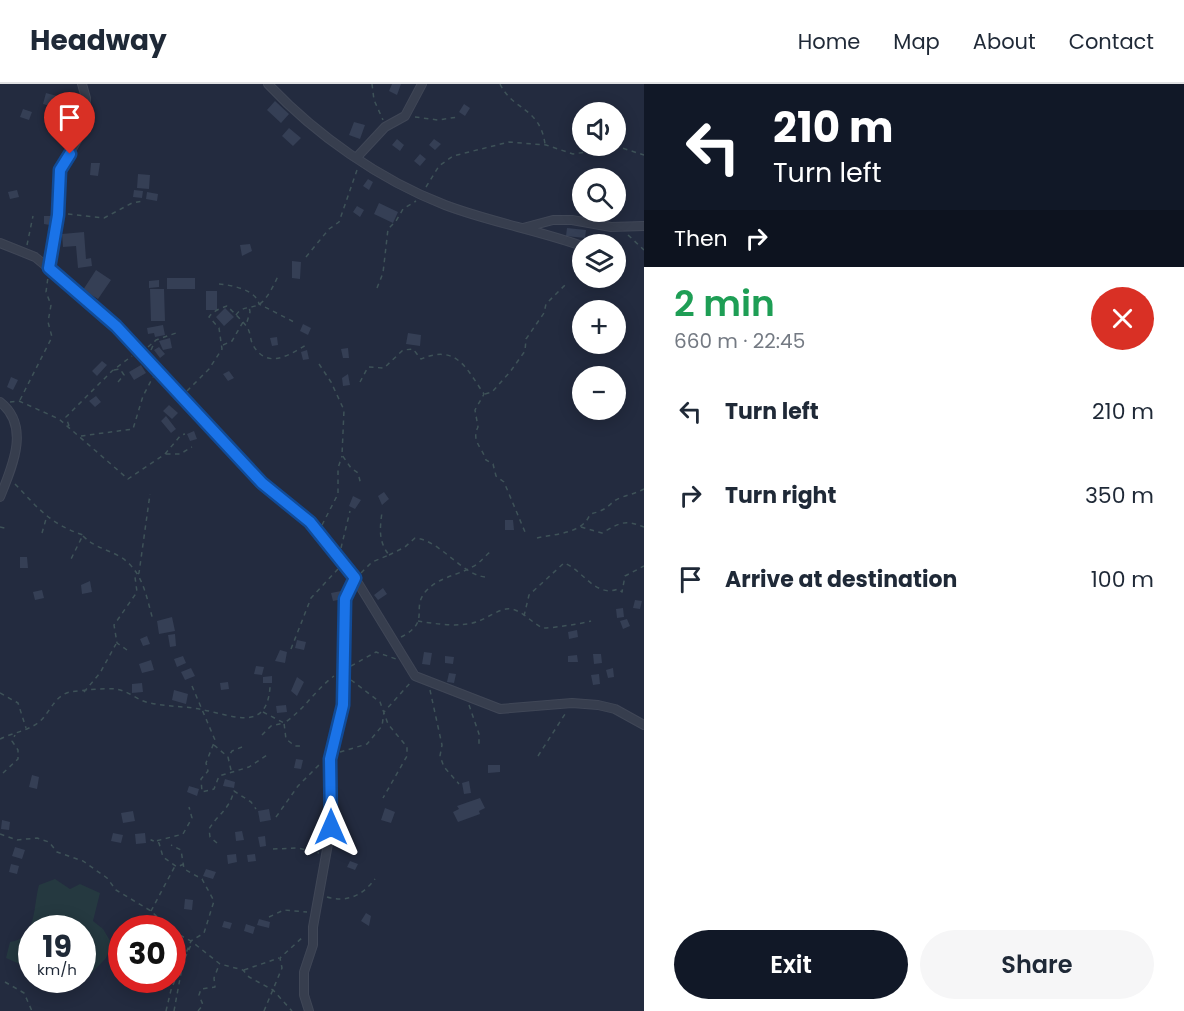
<!DOCTYPE html>
<html lang="en">
<head>
<meta charset="utf-8">
<style>
  :root { --surface:#fff; --page:#f6f6f7; --text:#1f2937; --muted:#747a83; --line:#e0e1e3; --accent:#111827 }
  body { margin:0; font-family:Poppins,sans-serif; background:var(--page); color:var(--text); height:100vh; display:flex; flex-direction:column; font-size:22px; white-space:nowrap }
  * { box-sizing:border-box; margin:0 }
  p { font-size:20px; color:var(--muted) }
  .icon { flex:none; width:33px; height:33px; fill:none; stroke:currentColor; stroke-width:2; stroke-linecap:round; stroke-linejoin:round }
  .map { position:relative; flex:1; overflow:hidden }
  .drawer { display:flex; flex-direction:column; background:var(--surface); width:540px }
  .drawer>* { flex:none }
  .guide { background:#111827; color:#fff; overflow:hidden }
  .buttons { position:absolute; left:572px; top:18px; display:grid; gap:12px }
  .buttons a { display:grid; place-items:center; width:54px; height:54px; border-radius:50%; background:var(--surface); box-shadow:0 3px 15px #0003; font-size:30px }
  .speed { position:absolute; left:18px; top:831px; display:flex; gap:12px; font-size:30px; font-weight:700; text-align:center }
  .speed>* { display:grid; place-content:center; width:78px; height:78px; border-radius:50%; background:var(--surface); box-shadow:0 3px 15px #0003; line-height:1 }
  .speed small { font-size:15px; font-weight:400 }
  .speed .limit { border:9px solid #d22; background:#fff; color:#111 }
  .pin { position:absolute; display:grid; place-items:center; width:51px; height:51px; color:#fff; margin:-62px -26px; border-radius:50% 50% 50% 0; rotate:-45deg; box-shadow:0 0 6px #0007 }
  .pin .icon { rotate:45deg }
  .me { position:absolute; width:66px; margin:-33px; rotate:0deg; stroke-linejoin:round; filter:drop-shadow(0 0 4px #0008) }
  .turn { display:flex; align-items:center; gap:21px; height:126px; padding:0 30px; font-size:27px }
  .turn .icon { width:78px; height:78px; stroke-width:2.5 }
  .turn b { display:block; font-size:42px; line-height:51px }
  .then { display:flex; align-items:center; height:57px; padding:0 30px; background:#0003; gap:12px; font-size:22px }
  .round { display:grid; place-items:center; flex:none; width:63px; height:63px; border-radius:32px; background:var(--page) }
  .head { display:flex; align-items:center; justify-content:space-between; height:102px; padding:0 30px }
  h1 { font-size:36px; font-weight:600; line-height:45px; color:#1e9e55 }
  .action { display:flex; gap:12px; margin-top:auto; padding:12px 30px }
  .action a { flex:1; height:69px; border-radius:36px; background:var(--accent); color:#fff; font-size:24px; font-weight:600; line-height:69px; text-align:center }
  .action a+a { background:var(--page); color:var(--text) }
  ul { padding:0; list-style:none }
  li { display:flex; align-items:center; gap:18px; height:84px; padding:0 30px }
  li div { flex:1 }
  li b { display:block; font-size:22px }
  li em { font-style:normal }
  header { display:flex; align-items:center; gap:36px; box-sizing:border-box; height:84px; padding:0 30px; background:var(--surface); border-bottom:2px solid var(--line) }
  header strong { font-size:28px }
  nav { display:flex; gap:33px; margin-inline-start:auto; font-size:21px }
  main { display:flex; flex:1; min-height:0 }
  .map>svg:first-child { display:block }
  .green { fill:#253940 }
  .building { fill:#353f55 }
  .lines { fill:none; stroke-linecap:round; stroke-linejoin:round }
  .street-casing { stroke:#404757; stroke-width:10 }
  .path { stroke:#3e5258; stroke-width:1.5; stroke-dasharray:4.5 4.5; stroke-linecap:butt }
  .street { stroke:#373e4e; stroke-width:8 }
  .route-casing { stroke:#114b97; stroke-width:15 }
  .route { stroke:#1a73e8; stroke-width:10 }
</style>
</head>
<body>
<header>
<strong>Headway</strong>
<nav><a>Home</a><a>Map</a><a>About</a><a>Contact</a></nav>
</header>
<main>
<div class="map">
<svg width="644" height="927" viewBox="0 0 644 927">
  <rect width="100%" height="100%" fill="#232b3f"/>
  <path class="green" d="M55,795l15,10 10,-5 20,9 -7,28 10,8 9,15 -6,14 -20,21h-3l-1,-51h-50l-1,41 -25,-11 4,-16c27,-3 23,-36 29,-57z"/>
  <path class="building" d="M392,0h9l-4,11 -8,-4z
    M46,9l11,3 -3,11 -11,-3z
    M275,17l14,13 -8,9 -14,-13z
    M464,20l6,4 -5,8 -6,-4z
    M23,25l9,3 -3,8 -9,-3z
    M51,30l14,5 -4,8 -14,-5z
    M354,38l11,3 -5,14 -11,-4z
    M289,44l12,10 -8,8 -11,-10z
    M397,55l7,6 -4,6 -8,-6z
    M434,55l7,5 -6,6 -6,-5z
    M420,70l6,5 -6,7 -6,-5z
    M91,79h9l-2,13 -8,-1z
    M138,90l12,1 -1,14 -12,-1z
    M368,95l5,3 -4,8 -6,-4z
    M17,106l2,7 -9,2 -2,-7z
    M134,106l9,1 -1,7 -9,-1z
    M147,108l11,2 -1,7 -11,-2z
    M379,119l19,9 -5,11 -19,-9z
    M357,122l7,4 -4,7 -7,-5z
    M44,132h7l-1,9 -6,-1z
    M567,144l19,2 -1,8 -19,-2z
    M84,148l2,27 5,-1 1,8 -14,2 -2,-22 -13,1 -1,-13z
    M250,160l2,7 -10,5 -2,-11z
    M582,171v20l-7,-2z
    M292,177l9,1 -1,17 -8,-1z
    M96,186l15,10 -13,19 -15,-9z
    M167,194h28v11h-28z
    M159,196v7l-10,1v-7z
    M150,205h14l1,32h-14z
    M206,207h11v19h-11z
    M225,224l9,9 -10,9 -8,-9z
    M303,240l8,4 -3,7 -8,-4z
    M163,241l2,10 -10,2 -1,-4 -6,1 -1,-6z
    M408,249l13,2 -1,11 -14,-2z
    M277,253l1,8 -6,1 -2,-8z
    M170,254l2,10 -9,2 -4,-9z
    M159,263l6,7 -5,4 -6,-8z
    M348,264l1,10h-6l-2,-9z
    M307,266l2,9 -6,1 -2,-8z
    M102,277l5,4 -10,11 -5,-5z
    M141,281l5,8 -12,7 -5,-8z
    M229,287l5,7 -6,3 -5,-7z
    M348,290l2,11 -7,1 -1,-8z
    M11,293l7,3 -5,10 -6,-3z
    M96,312l5,6 -6,5 -6,-6z
    M169,321l9,8 -6,6 -9,-8z
    M166,332l10,13 -5,4 -10,-12z
    M194,347l3,8 -7,2 -3,-7z
    M384,408l5,7 -7,6 -4,-9z
    M353,412l8,4 -6,9 -6,-3z
    M505,436h8l1,10h-9z
    M20,473h7l1,11h-8z
    M90,497l2,11 -10,2 -1,-9z
    M383,504l4,6 -9,6 -4,-5z
    M42,506l2,8 -9,2 -2,-8z
    M341,507l2,8 -10,2 -2,-8z
    M635,516l7,1 -2,8 -7,-1z
    M623,524l1,9 -7,1 -1,-9z
    M172,533l3,14 -16,3 -2,-13z
    M627,535l3,7 -7,3 -3,-8z
    M577,546l1,7 -9,2 -1,-7z
    M175,550l1,12 -6,1 -2,-12z
    M147,552l3,8 -7,2 -3,-7z
    M297,556l9,2 -2,8 -9,-2z
    M280,566l7,2 -2,11 -10,-2z
    M424,568l8,1 -2,12 -8,-1z
    M593,570h8l1,9 -8,1z
    M577,571l1,7h-10v-6z
    M183,572l3,7 -9,4 -3,-8z
    M445,572l9,1 -1,7 -8,-1z
    M151,576l3,10 -12,3 -3,-9z
    M256,582l8,1 -2,8 -8,-1z
    M191,584l4,8 -10,4 -4,-8z
    M613,584l1,9 -6,1 -2,-8z
    M449,589l7,1 -2,9 -7,-1z
    M599,590l1,10 -7,1 -2,-10z
    M272,592v7h-9v-6z
    M297,593l7,5 -7,14 -6,-5z
    M228,598l1,7 -8,1 -1,-7z
    M142,599l1,9 -11,1v-9z
    M174,606l14,4 -2,10 -14,-4z
    M286,621l1,7 -10,1 -1,-7z
    M296,675l7,1 -2,9 -7,-1z
    M488,681h12v7l-12,1z
    M32,691l7,2 -2,12 -8,-2z
    M225,695l10,3 -1,6 -11,-2z
    M469,697l2,12 -7,1 -2,-11z
    M189,702l10,3 -2,7 -10,-4z
    M480,714l5,10 -6,3 1,3 -22,8 -5,-10 6,-3 -2,-3z
    M385,724l10,4 -4,11 -10,-3z
    M269,725l2,11 -11,2 -2,-11z
    M133,727l2,10 -12,2 -2,-10z
    M2,736l8,2 -1,8 -8,-1z
    M242,747l2,9 -8,1 -1,-9z
    M113,749l10,2 -2,8 -10,-2z
    M145,749l1,10 -10,1 -1,-10z
    M265,752l1,10 -6,1 -2,-10z
    M15,763l10,3 -3,9 -10,-3z
    M236,770l1,8 -9,2 -1,-9z
    M255,770l1,7 -8,1 -1,-7z
    M350,777l8,3 -3,6 -8,-3z
    M11,780l8,2 -2,8 -8,-2z
    M206,785l10,3 -3,7 -10,-3z
    M185,815l8,1 -1,10 -8,-1z
    M366,829l5,3 -2,10 -8,-5z
    M259,835l11,3 -1,6 -12,-3z
    M224,837l8,2 -2,6 -8,-2z
    M246,840l9,3 -2,7 -9,-3z"/>
  <g class="lines">
    <g class="street-casing">
      <path id="street" d="M268,0c48,51 112,96 177,121 45,17 92,25 137,41
        M357,73l28,-30 20,-11 17,-32
        M523,144l30,-8h19l39,7 33,-1
        M0,159l35,14 68,56 109,114 42,49 56,46 45,56 60,98 85,33 72,-6 26,2 17,4 29,16
        M49,184l9,-53 2,-45 17,-30 8,-25 1,-17 -4,-14
        M0,318c31,24 12,65 0,95
        M309,927l-5,-16v-23l9,-27v-18l18,-100 -1,-68 13,-54 2,-106 10,-21"/>
    </g>
    <path class="path" d="M372,0l2,16 9,20
      M500,0c13,27 40,23 45,60
      M415,33l23,3 20,-3
      M426,103l13,-21 14,-10 56,-14 37,3 27,9 46,-7 25,8
      M68,130l36,4 28,-15 11,-2
      M628,151l16,15
      M27,161l6,-29
      M306,173l23,-28 10,-7 18,-52
      M219,200c13,1 37,6 40,20l35,18
      M377,204l6,-15 5,-44 8,-8 7,-12 13,-8
      M236,231c6,-9 13,-6 22,-10 9,-5 16,-20 20,-29
      M223,261l9,-4 11,-19h4l3,-10 -1,-6
      M148,263l8,-7 20,-7
      M151,266l4,-9
      M319,280l12,18 13,28 -2,45 9,13 7,5 3,12
      M114,286l6,-1 4,6 -6,7
      M360,298l8,-15 16,1 19,-18 10,-1 8,10c36,-15 45,9 63,35l-9,16 3,17c-7,14 4,20 8,33l7,4 3,12 8,6 21,50
      M187,307l22,-22 13,-20 -3,-21 -10,-11c4,-6 12,-9 18,-11 7,7 15,14 20,21 4,6 3,13 6,18 14,25 36,10 53,0
      M485,310l7,-2 18,-20 15,-21 1,-12 18,-26 2,-9 21,-21
      M20,316l32,-63 -4,-15 3,-17 -5,-13 2,-15
      M10,318l9,-1 40,18 69,60 37,-25 16,-19 4,-1
      M69,342l-3,-9 46,-46 20,-15
      M81,352l52,-7 10,-33 10,-19
      M166,370h14l12,-7
      M15,400c23,24 35,40 68,51l-13,26
      M322,441l16,-31v-26l4,-12
      M0,443l8,2
      M581,443l21,6c18,-10 22,-14 42,-6
      M42,449l4,-14
      M83,452c11,11 23,13 36,20 24,14 27,40 34,64
      M537,454c17,-4 46,-4 53,-24 20,-4 19,-12 30,-16 9,-4 15,-4 24,-9
      M341,464l9,-37
      M389,471l16,-8 10,-9c26,2 49,40 73,39
      M361,489l11,-11 17,-7c-11,-14 -9,-27 -7,-43
      M524,532l5,-21 35,-32c18,6 31,35 54,26l4,3 3,-16 19,-10
      M418,537c18,3 44,7 61,0 8,-3 19,-11 27,-12 14,-2 25,14 37,19 3,1 43,-5 48,-7
      M401,553c31,-16 9,-28 25,-46 13,-14 30,-15 46,-24 7,-3 12,-10 18,-15
      M291,565l20,-51 27,-29
      M127,566l-10,-7 -3,-18 23,-33 -2,-15 4,-4 11,-79
      M351,582l25,-14 20,7
      M351,596l29,22 8,22 19,23v9l-24,42
      M192,602l23,54 -9,23 2,8 -7,8 1,13 12,-3 5,-13 30,-9 18,-12
      M430,606l12,55 -2,11 4,11 15,17
      M84,608l16,-19 16,-29
      M0,609l18,10 8,25
      M469,621l10,29v12
      M263,628l21,11c20,-13 31,-33 50,-47
      M262,651l9,-9 13,-3 2,16 9,7h6
      M0,655c14,-7 34,-9 44,-22 8,-10 13,-22 26,-25 14,-2 33,-4 46,-3 13,2 22,12 34,14 18,4 37,3 54,7 30,6 63,22 66,-23
      M214,661l14,12
      M340,668l27,-8 15,-18 2,-14 27,-30
      M538,672l29,-45
      M231,686l-3,-13 4,-6 10,-4
      M3,689l15,-14v-9l-6,-9 3,-6
      M276,733l22,-31 24,-24
      M0,750l17,6 20,-2 12,4 8,10 26,9 24,17 9,12 35,21 18,17
      M217,759l-7,-6 -1,-8c10,-16 20,-19 25,-38l17,11 5,7
      M273,765l25,-1 21,5
      M184,780l-7,3 -14,-10 -4,-14 -8,-3 5,1 27,-7 9,-16 -3,-11
      M327,813c20,6 36,-2 48,-18
      M151,827l24,-45
      M269,833l15,-7 23,2
      M172,847l19,10 29,23 23,6 6,7 24,13 19,21
      M244,886l35,-12
      M5,898l19,11 8,18
      M166,927l5,-21 20,-49 13,-8 10,-32 -12,-22 -18,-10 -3,-19 -10,-5
      M174,927l9,-49 9,-19
      M198,927l5,-6 -4,-10 2,-6 14,-2 -1,-9 5,-13
      M264,927l18,-43 -2,-10 24,-22"/>
    <use href="#street" class="street"/>
  </g>
  <g class="lines">
    <g class="route-casing">
      <path id="route" d="M70,70l-10,16 -2,45 -9,53 67,58 146,157 48,39 45,56 -10,21 -2,106 -13,54 1,68"/>
    </g>
    <use href="#route" class="route"/>
  </g>
</svg>
<div class="buttons">
<a><svg class="icon" aria-label="sound" viewBox="0 0 24 24"><path d="M4 9h4l5-4v14l-5-4H4zM17 9q2 3 0 6"/></svg></a>
<a><svg class="icon" aria-label="search" viewBox="0 0 24 24"><circle cx="10" cy="10" r="6"/><path d="M15 15l6 6"/></svg></a>
<a><svg class="icon" aria-label="layers" viewBox="0 0 24 24"><path d="M12 4l9 5-9 5-9-5zM3 14l9 5 9-5"/></svg></a>
<a>+</a>
<a>−</a>
</div>
<div class="speed"><div>19<small>km/h</small></div><div class="limit">30</div></div>
<div class="pin" style="left:70px;top:70px;background:#d93025"><svg class="icon" aria-label="arrive" viewBox="0 0 24 24"><path d="M6 21V4h12l-3 4 3 4H6"/></svg></div>
<svg class="me" style="left:331px;top:743px" viewBox="-20 -20 40 40"><path d="M0-17L14 15 0 8-14 15z" fill="#1a73e8" stroke="#fff" stroke-width="4"/></svg>
</div>
<section class="drawer">
<div class="guide">
<div class="turn"><svg class="icon" aria-label="left" viewBox="0 0 24 24"><path d="M17 20v-9H6M10 6l-5 5 5 5"/></svg><div><b>210 m</b>Turn left</div></div>
<div class="then">Then<svg class="icon" aria-label="right" viewBox="0 0 24 24"><path d="M7 20v-9h11M14 6l5 5-5 5"/></svg></div>
</div>
<div class="head"><div><h1>2 min</h1><p>660 m · 22:45</p></div><a class="round" style="background:#d93025;color:#fff"><svg class="icon" aria-label="close" viewBox="0 0 24 24"><path d="M6 6l12 12M18 6L6 18"/></svg></a></div>
<ul>
<li><svg class="icon" aria-label="left" viewBox="0 0 24 24"><path d="M17 20v-9H6M10 6l-5 5 5 5"/></svg><div><b>Turn left</b></div><em>210 m</em></li>
<li><svg class="icon" aria-label="right" viewBox="0 0 24 24"><path d="M7 20v-9h11M14 6l5 5-5 5"/></svg><div><b>Turn right</b></div><em>350 m</em></li>
<li><svg class="icon" aria-label="arrive" viewBox="0 0 24 24"><path d="M6 21V4h12l-3 4 3 4H6"/></svg><div><b>Arrive at destination</b></div><em>100 m</em></li>
</ul>
<div class="action"><a>Exit</a><a>Share</a></div>
</section>
</main>
</body>
</html>
